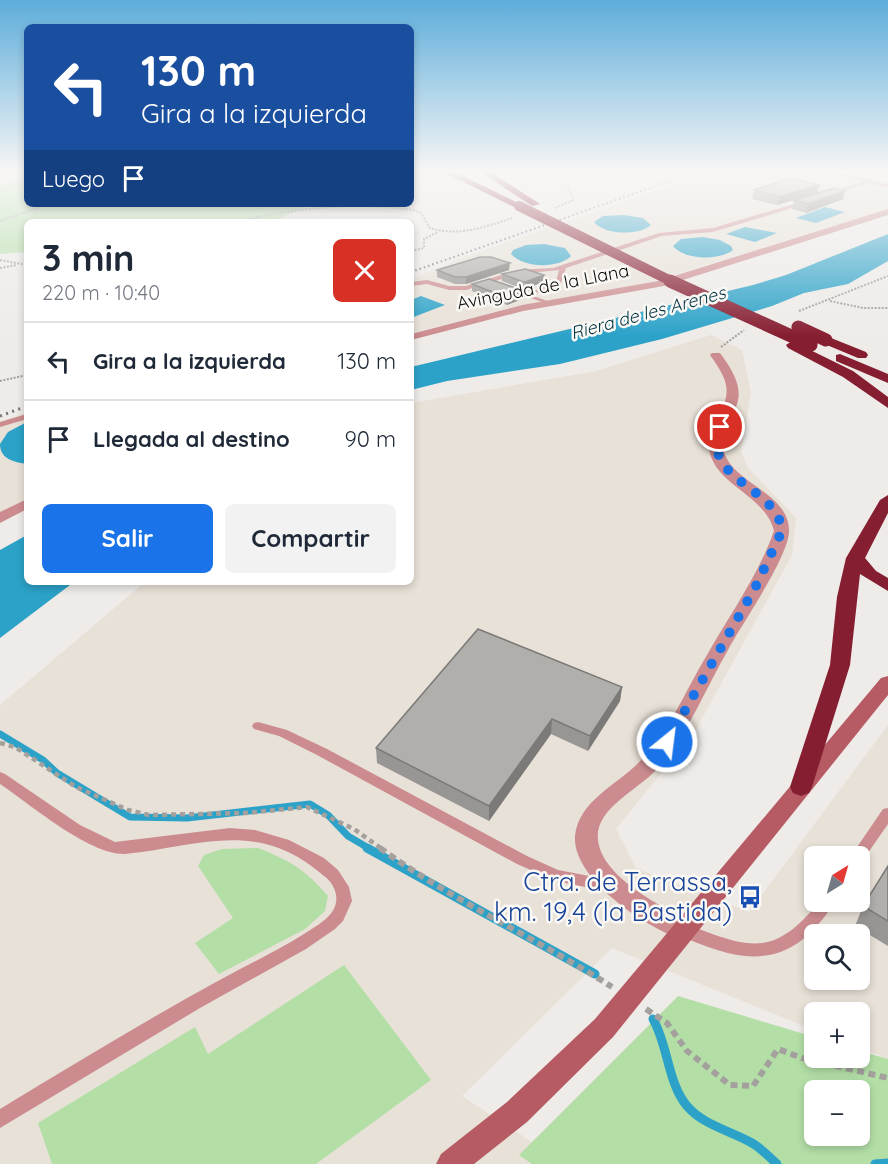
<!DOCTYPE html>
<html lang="es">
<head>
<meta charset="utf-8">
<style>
  :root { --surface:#fff; --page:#f2f2f3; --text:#1f2937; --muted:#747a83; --line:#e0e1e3; --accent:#1a73e8 }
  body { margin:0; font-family:Quicksand,sans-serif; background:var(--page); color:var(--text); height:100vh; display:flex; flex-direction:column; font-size:22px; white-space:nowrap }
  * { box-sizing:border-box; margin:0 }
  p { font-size:20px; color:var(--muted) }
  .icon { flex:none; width:33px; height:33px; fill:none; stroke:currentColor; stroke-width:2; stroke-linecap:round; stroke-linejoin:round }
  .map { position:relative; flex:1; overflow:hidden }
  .panel { position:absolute; left:24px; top:219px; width:390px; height:366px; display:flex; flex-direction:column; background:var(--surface); border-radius:9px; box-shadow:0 3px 9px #0003 }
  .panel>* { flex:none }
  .guide { position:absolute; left:24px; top:24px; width:390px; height:183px; border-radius:9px; box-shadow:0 3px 9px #0003; background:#1a4fa0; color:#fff; overflow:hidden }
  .needle { width:39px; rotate:37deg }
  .buttons { position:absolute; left:804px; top:846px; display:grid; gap:12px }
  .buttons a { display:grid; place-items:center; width:66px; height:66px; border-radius:9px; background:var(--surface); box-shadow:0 3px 9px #0003; font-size:30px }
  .pin { position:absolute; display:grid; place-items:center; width:51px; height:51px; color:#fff; margin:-26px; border:3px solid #fff; border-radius:50%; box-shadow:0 2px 6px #0007 }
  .me { position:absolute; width:66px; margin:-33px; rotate:29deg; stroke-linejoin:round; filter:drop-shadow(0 0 4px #0008) }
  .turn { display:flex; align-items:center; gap:21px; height:126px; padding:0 18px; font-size:27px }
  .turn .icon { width:78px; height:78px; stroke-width:2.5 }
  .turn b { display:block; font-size:42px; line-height:51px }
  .then { display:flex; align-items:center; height:57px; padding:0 18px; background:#0003; gap:12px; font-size:22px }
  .round { display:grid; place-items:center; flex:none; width:63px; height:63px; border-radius:9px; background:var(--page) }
  .head { display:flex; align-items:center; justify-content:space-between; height:102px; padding:0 18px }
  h1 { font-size:36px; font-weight:700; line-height:45px }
  .cta { display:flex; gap:12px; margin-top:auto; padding:12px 18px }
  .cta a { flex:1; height:69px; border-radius:9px; background:var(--accent); color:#fff; font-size:24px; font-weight:700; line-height:69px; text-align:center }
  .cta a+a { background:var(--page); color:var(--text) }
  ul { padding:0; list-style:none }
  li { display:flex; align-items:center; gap:18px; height:78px; padding:0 18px; border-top:2px solid var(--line) }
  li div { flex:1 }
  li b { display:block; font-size:22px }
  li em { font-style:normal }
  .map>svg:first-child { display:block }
  .built { fill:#e8e1d7; fill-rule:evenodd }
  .green { fill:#b3dfa7; fill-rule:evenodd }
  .water { fill:#2ca2c8 }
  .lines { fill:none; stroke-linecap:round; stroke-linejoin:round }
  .stream-far1 { stroke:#2ca2c8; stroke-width:7 }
  .stream { stroke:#2ca2c8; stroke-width:9 }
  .path-far2 { stroke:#a3a09e; stroke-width:2; stroke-dasharray:2 1.5; stroke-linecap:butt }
  .path-far1 { stroke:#a3a09e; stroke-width:4.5; stroke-dasharray:5 4; stroke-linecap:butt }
  .path { stroke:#a3a09e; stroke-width:6; stroke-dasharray:7 4.5; stroke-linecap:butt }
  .service { fill:#cc8c8f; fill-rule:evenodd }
  .minor { fill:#cc8c8f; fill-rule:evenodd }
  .secondary { fill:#b65b63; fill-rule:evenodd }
  .motorway { fill:#861e31; fill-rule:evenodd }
  .rail-far1 { stroke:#757372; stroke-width:2; stroke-dasharray:1.5 3; stroke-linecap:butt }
  .rail { stroke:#757372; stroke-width:3; stroke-dasharray:2 4.5; stroke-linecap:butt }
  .motorway-bridge-far1 { stroke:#861e31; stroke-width:10 }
  .motorway-bridge { stroke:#861e31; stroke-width:13 }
  .wall { fill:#989694 }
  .shaded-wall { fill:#7c7a78 }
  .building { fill:#b1afac; stroke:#7c7a78; stroke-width:1.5 }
  .route { stroke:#1a73e8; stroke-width:10; stroke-dasharray:0 18 }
  .labels { text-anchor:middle; stroke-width:5; stroke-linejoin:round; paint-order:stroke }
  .far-street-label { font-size:18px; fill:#0c0b0a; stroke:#fbf9f5 }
  .far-water-label { font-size:18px; font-style:italic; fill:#003444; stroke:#fbf9f5 }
  .near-transit-label { font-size:26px; fill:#164399; stroke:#fbf9f5; text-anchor:end }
</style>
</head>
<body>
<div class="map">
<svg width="888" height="1164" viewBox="0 0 888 1164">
  <rect width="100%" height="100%" fill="#eeebe8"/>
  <path class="built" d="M704,173h125l59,14v22l-240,74 -130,23 -107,27v-54l57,-23z
    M711,335l31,15 9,43 -10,58 7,17 48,50 -4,37 -97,176 -79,98 20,39 113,44 139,-187v334l-28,-11v-36h-46v18l-202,-82 -150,148 103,68h-565v-459l145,-123h266v-179l185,-32zM814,856h46v46h-46zM814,934h46v46h-46z
    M27,412v86l-27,15v-91z"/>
  <path class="green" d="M22,173h5v31h285l-40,18h-245v30l-27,2v-68l19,-6z
    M258,848c31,12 48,22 70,48l-3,15 -20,18 -86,45 -24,-31 38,-25 -35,-52 6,-11 18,-6z
    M344,965l87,115 -115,84h-264l-14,-41 157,-96 13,27z
    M678,996l136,41v21h46v-7l28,8v105h-356l-13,-9zM860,1090v46h-46v-46z"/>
  <path class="water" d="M825,207l20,5 -29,11 -20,-5z
    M624,215l19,3 8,7c-12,11 -47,10 -57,-3l9,-6z
    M745,227l32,6 -22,9 -29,-8z
    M888,234v27l-40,23 -44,9 -32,13 -110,33 -102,25 -113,17 -36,9v-23l342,-82 33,-10z
    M703,237l17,3 11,6 2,4c-14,11 -49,10 -60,-4l8,-7z
    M544,244l21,4 6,8c-13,13 -48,12 -60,-2l2,-4 13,-5z
    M421,296l24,9 -34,13v-18z
    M27,422v42c-13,-2 -27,-5 -27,-20l8,-12z
    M27,535v47h47l-74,56v-88z"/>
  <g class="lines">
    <path class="stream-far1" d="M0,734l43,26 14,13 73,44 57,1 123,-14 18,11 20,21 22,13"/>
    <path class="stream" d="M367,848l228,126
      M653,1019c15,26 15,65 34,87 16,19 44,25 65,37 9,5 17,14 25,21
      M875,1164l13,-1"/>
    <path class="path-far2" d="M555,208l19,-8 -7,-16 6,-6 17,-5
      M0,221l49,-17
      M236,222c59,-14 116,-21 177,-12l8,3 9,15c29,9 55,-1 82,-10
      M411,251l13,-3v-9l14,-7
      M0,260l27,5
      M0,268l17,-3
      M830,301l33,7h25
      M799,311l89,-35
      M721,347l23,-17
      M0,381l27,-6"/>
    <path class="path-far1" d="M0,743l15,4 61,40 52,23 21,5 97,-2 61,-6 47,22 28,20"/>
    <path class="path" d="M380,848c73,53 156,90 232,139
      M646,1009l21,14 20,28 43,34 23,1 25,-37 24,9 86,20"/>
    <path class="service" d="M832,173c19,0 38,7 56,11v4l-19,-5 -40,12v-2l34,-12z
      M804,201l2,3 -93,28 -51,4 -96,32 -5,15 -23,10 -3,-2 1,-1 20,-9 3,-11 -41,4 -52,16h-17l-22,-6 -16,2v-4l16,-2 22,6h17l51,-16 36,-2 106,-35 54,-5z
      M510,289h4l39,14 -5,1 -38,-13z
      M27,414v5l-27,8v-5z
      M258,722l29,8 40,19 200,107 31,14 52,10 5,2 2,4 -2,4 -5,2 -54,-11 -39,-17 -200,-109 -38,-19 -25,-7 -2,-3 2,-3z
      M0,772l5,2 75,51 35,17 115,-14 25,2 34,10 35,18 14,12 11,17 3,14 -9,20 -8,8 -29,20 -106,59 -200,120v-19c71,-43 143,-87 216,-127 29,-16 59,-30 88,-48 9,-6 22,-13 28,-22 9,-13 3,-28 -8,-36 -66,-58 -123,-30 -199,-22 -36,1 -95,-50 -125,-70z
      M888,808v16l-25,36 -3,1v-5h-9l32,-47z
      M819,902h15c-6,12 -16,23 -25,32 -41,38 -85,20 -129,2l-3,-5 3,-5 5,-2c63,23 87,36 134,-22z"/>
    <path class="minor" d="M888,209v6l-224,71 -141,25 -112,29v-6l111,-29 136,-24z
      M712,353h8c46,60 -9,60 4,99 10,32 63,40 65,77 2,25 -48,96 -61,121 -23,40 -41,86 -72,120 -18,20 -62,39 -58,70 4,38 65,67 96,84l3,7 -3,7 -9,3c-36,-12 -113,-61 -110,-105 4,-37 45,-52 67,-77 28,-30 44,-69 65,-104 23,-41 51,-79 67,-124 -9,-37 -59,-45 -65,-82 -1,-8 2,-16 5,-22 16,-34 19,-40 -4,-72z
      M27,499v10l-27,14v-11z"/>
    <path class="secondary" d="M888,676v19l-275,342 -86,85 -53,42h-38l5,-10 66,-52 88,-83 286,-341z"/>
    <path class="motorway" d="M445,173h12l67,33 -8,2z
      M482,173h10l48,31 -8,2z
      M826,336l40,16 2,3 -2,3h-8l-36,-15v-6z
      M792,341l61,30 35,26v11l-45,-31 -55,-29 -2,-3z
      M840,354l48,20v9l-52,-22v-6z
      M888,495v18l-23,45 11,13 12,7v13l-28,-17 -10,91 -38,122 -3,6 -8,3 -8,-3 -3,-6 40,-122 7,-68 9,-39 34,-58z"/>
    <path class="rail-far1" d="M411,272l282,-99"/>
    <path class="rail" d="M0,416l27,-10"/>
    <path class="motorway-bridge-far1" d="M519,206l154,76"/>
    <path class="motorway-bridge" d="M670,281l141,64
      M798,327l28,13"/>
  </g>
  <path class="wall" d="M819,185l-2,8 -40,12 -25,-6 2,-9z
    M843,199l-37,14 -14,-4 2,-9z
    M437,270h72l-43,14h-11l-18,-7z
    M502,274l41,8 -10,4 1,7 -32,-12z
    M472,284l53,14 -18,7 -35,-14z
    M622,687l-2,14 -32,50 -37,-17 -62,87 -112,-58 -1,-15z
    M888,866v80l-33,-20 8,-20z"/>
  <path class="shaded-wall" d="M819,185l-2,8 -40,12 2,-8z
    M845,191l-2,8 -37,14 2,-9z
    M510,263l-1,7 -43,14v-7z
    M544,275l-1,7 -10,4 -8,-4z
    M525,291v7l-18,7 1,-7z
    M622,687l-2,14 -32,50 2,-15z
    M552,719l-1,15 -62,87v-15z"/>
  <path class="building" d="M791,178l28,7 -40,12 -25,-7z
    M834,188l11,3 -37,13 -14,-4z
    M480,257h11l19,6 -44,14h-11l-18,-7z
    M525,269l19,6 -19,7 9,4 -32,-12z
    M489,279l36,12 -17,7 -36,-14z
    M478,629l144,58 -32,49 -38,-17 -63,87 -113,-58z
    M888,866v55l-25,-15z"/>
  <linearGradient id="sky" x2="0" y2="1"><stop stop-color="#5daddb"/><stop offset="0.51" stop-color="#f7f6f5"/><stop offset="1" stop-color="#f7f6f5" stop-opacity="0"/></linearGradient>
  <rect width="888" height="336" fill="url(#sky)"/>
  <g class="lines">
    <path class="route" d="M667,742l88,-154 27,-57c-4,-45 -82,-50 -62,-104"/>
  </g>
  <defs>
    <g id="bus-bare" transform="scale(1.8)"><path d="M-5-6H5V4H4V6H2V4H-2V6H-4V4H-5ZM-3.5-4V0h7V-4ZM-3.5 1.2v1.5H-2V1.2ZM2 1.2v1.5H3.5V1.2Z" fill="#1a4fb4" stroke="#fbf9f5" stroke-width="2.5" paint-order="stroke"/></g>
  </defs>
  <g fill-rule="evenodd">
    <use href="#bus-bare" x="750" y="897"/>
  </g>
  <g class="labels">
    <g class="far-street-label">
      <text transform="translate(543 287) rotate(-11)" y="6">Avinguda de la Llana</text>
    </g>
    <g class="far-water-label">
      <text transform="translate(648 313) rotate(-15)" y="6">Riera de les Arenes</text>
    </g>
    <g class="near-transit-label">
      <text x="732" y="891">Ctra. de Terrassa,<tspan x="732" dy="30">km. 19,4 (la Bastida)</tspan></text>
    </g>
  </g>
</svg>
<div class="buttons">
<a><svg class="needle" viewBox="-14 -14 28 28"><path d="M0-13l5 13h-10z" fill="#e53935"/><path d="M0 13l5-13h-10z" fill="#747a83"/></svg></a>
<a><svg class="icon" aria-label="search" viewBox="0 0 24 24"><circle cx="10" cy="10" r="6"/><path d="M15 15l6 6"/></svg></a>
<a>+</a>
<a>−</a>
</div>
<div class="pin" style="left:720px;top:427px;background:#d93025"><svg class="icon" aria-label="arrive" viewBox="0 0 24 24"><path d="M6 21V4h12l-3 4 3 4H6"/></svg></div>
<svg class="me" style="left:667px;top:742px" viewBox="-20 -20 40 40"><circle r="17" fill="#1a73e8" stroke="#fff" stroke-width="3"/><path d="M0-11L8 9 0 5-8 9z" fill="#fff"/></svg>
<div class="guide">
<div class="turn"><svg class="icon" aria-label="left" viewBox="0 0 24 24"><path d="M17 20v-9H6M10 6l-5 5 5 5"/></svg><div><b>130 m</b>Gira a la izquierda</div></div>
<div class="then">Luego<svg class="icon" aria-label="arrive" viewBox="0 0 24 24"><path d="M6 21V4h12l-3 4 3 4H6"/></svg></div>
</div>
<section class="panel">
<div class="head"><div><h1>3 min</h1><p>220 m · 10:40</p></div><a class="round" style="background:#d93025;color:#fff"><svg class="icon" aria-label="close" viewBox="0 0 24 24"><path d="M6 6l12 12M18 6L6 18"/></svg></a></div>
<ul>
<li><svg class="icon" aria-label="left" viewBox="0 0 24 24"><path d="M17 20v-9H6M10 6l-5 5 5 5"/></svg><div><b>Gira a la izquierda</b></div><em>130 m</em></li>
<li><svg class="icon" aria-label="arrive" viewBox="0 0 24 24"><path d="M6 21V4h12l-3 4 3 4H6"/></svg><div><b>Llegada al destino</b></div><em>90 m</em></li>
</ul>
<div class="cta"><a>Salir</a><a>Compartir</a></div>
</section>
</div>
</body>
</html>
